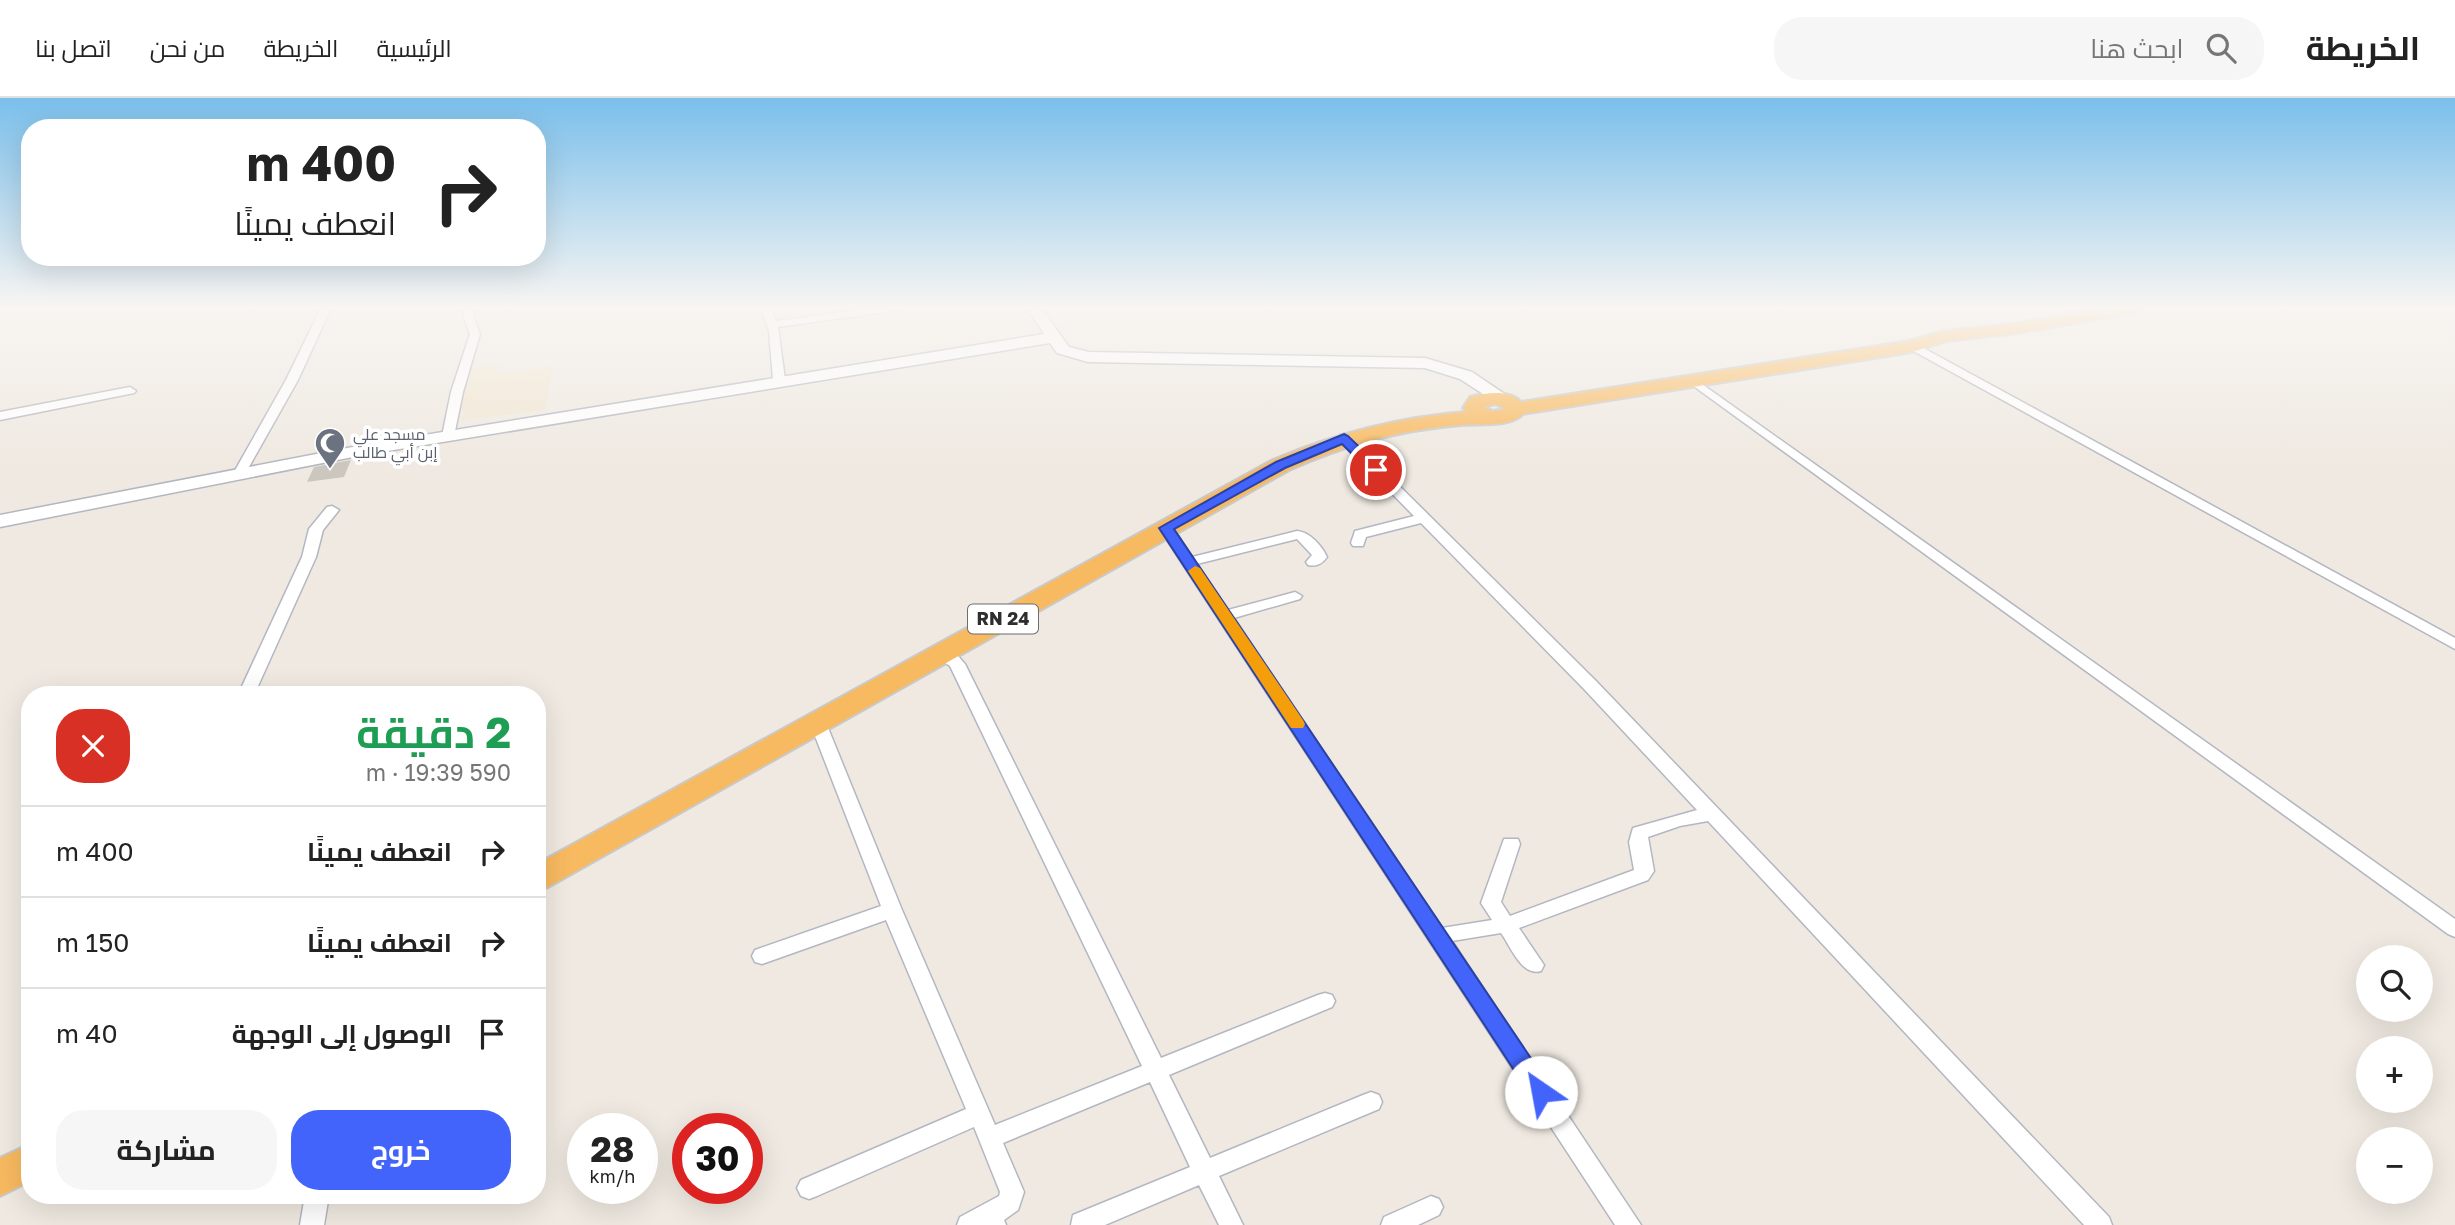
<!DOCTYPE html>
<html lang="ar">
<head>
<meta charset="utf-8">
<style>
  :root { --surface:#fff; --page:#f6f6f6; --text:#222; --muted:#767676; --line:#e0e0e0; --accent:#4264fb }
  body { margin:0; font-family:"Golos Text",Cairo,sans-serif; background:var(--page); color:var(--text); direction:rtl; height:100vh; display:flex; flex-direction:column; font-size:26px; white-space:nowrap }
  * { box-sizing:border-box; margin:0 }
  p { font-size:23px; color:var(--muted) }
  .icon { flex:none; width:38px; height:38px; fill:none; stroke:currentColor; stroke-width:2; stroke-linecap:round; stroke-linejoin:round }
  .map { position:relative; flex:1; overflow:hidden; direction:ltr }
  .panel { position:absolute; left:21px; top:588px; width:525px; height:518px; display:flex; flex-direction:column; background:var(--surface); border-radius:28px; box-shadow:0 7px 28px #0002; direction:rtl }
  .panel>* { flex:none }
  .hud { position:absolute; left:21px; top:21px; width:525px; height:147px; border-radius:28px; box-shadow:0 7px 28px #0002; direction:rtl; background:#fff; color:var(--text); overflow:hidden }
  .buttons { position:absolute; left:2356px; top:847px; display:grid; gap:14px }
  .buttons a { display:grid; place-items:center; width:77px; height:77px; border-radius:50%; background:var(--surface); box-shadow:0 7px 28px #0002; font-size:35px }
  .speed { position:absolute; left:567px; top:1015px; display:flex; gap:14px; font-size:35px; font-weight:700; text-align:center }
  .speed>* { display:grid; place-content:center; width:91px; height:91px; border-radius:50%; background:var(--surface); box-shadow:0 7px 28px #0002; line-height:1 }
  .speed small { font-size:18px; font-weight:400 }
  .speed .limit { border:10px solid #d22; background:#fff; color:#111 }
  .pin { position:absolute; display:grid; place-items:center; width:60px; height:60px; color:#fff; margin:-30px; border:4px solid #fff; border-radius:50%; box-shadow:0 2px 7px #0007 }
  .me { position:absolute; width:77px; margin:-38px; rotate:327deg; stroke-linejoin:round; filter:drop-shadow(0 0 5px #0008) }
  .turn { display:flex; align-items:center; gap:24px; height:147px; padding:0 35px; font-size:32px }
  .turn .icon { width:91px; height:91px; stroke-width:2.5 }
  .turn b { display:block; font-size:49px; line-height:60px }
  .round { display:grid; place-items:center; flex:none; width:74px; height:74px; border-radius:28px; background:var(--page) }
  .headline { display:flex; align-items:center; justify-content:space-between; height:119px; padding:0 35px }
  h1 { font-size:42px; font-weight:700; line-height:52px; color:#1e9e55 }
  .primary-button { display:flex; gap:14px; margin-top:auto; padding:14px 35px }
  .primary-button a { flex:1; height:80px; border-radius:28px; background:var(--accent); color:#fff; font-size:28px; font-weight:700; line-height:80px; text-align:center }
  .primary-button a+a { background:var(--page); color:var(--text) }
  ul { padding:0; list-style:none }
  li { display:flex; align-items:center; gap:21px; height:91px; padding:0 35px; border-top:2px solid var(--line) }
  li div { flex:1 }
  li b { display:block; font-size:26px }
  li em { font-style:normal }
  header { display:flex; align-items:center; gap:42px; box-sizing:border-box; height:98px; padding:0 35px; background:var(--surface); border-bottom:2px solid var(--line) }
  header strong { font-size:33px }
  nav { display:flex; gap:38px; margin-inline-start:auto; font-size:24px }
  .search { width:490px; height:63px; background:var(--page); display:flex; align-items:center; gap:18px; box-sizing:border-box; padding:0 24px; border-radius:28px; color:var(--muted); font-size:26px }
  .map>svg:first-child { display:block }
  .education { fill:#f0e6d1 }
  .building { fill:#cbc7bf }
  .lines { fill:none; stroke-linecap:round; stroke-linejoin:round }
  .minor-casing { stroke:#b4b7c1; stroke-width:3 }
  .secondary-casing { stroke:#b4b7c1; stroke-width:3 }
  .trunk-casing { stroke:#c9c9c9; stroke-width:4 }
  .minor { fill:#fff; fill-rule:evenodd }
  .secondary { fill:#fff; fill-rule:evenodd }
  .trunk { fill:#f8ba60; fill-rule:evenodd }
  .route { fill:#4264fb; stroke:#2b41a3; stroke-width:2 }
  .slow { fill:#f59e0b }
  .labels { text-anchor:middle; stroke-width:7; stroke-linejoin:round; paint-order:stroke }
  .far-worship-label { font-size:16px; fill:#5b616d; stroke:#fff; text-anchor:start }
  .shield { fill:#fff; stroke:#6d6d6d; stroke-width:2 }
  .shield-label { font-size:18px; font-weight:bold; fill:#2e2e2e }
</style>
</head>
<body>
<header>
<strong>الخريطة</strong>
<div class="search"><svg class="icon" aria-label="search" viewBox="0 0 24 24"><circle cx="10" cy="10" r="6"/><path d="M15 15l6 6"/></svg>ابحث هنا</div>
<nav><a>الرئيسية</a><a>الخريطة</a><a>من نحن</a><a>اتصل بنا</a></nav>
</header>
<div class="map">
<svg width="2455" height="1127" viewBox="0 0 2455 1127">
  <rect width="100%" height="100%" fill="#efe9e1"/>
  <path class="education" d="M499,267l-2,9 56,-7 -8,43 -83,10 3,-10h-7l13,-42z"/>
  <path class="building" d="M351,362l-7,17 -37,5 7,-15z"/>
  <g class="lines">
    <g class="minor-casing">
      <path id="minor" d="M321,210h10l-33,72 -53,94 -6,4 -5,-1 -1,-3 53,-94z
        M467,210h10l-4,7 7,19 -17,58 -9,44 -6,4 -6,-4 9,-44 19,-58 -7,-19z
        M761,210h10l5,13 97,-13h25l-5,3 -115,16 7,53 -6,3 -6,-3 -4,-49z
        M1908,246h8l539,294v11l-547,-301z
        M1692,279l763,542v18l-7,-3 -760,-552v-4z
        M130,289l6,4 -2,2 -134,27v-8z
        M1344,336l4,1 248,246 513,536 3,8h-28l-376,-404 -28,5 -32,11 6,34 -6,9 -129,48 25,37 -3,6c-19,6 -30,-24 -40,-38l-49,8 189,284h-26l-456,-697 2,-3h10l21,32 105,-26c13,1 25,15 30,26 -5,7 -11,10 -19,8l-2,-3 6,-7 -15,-16 -100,25 31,46 67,-18 7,4 -2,3 -66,19 208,310 50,-8 -11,-17 23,-64h14l2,5 -19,58 9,14 124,-46 -5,-28 4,-14 64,-18 -113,-121 -163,-166 -55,14 -3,9h-10l-2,-3 4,-12 59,-15 -74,-75v-6z
        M332,408l7,4 -16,20 -7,27 -62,138h-16l64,-138 7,-28 18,-22z
        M940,551l17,6 8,9 196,394 157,-63 7,-2 7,2 3,6 -3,6 -163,68 41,83 153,-63 8,-3 8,3 3,7 -3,7 -160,67 24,49h-24l-20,-40 -94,40h-34l2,-10 117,-48 -40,-85 -147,61 21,49 -6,18 -14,10 2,5h-49l3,-8 39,-21 1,-4 -26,-65 -157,69 -8,3 -8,-3 -4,-8 4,-8 165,-71 -80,-189 -124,44 -7,-2 -3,-6 3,-6 126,-44 -71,-183 2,-4h12l2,4 76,187 93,215 147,-59 -192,-400 -18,-12z
        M305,1097h24l-5,30h-24z
        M1431,1098l8,3 4,8 -4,8 -21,10h-37l3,-8z"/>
    </g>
    <g class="secondary-casing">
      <path id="secondary" d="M1027,210h14l28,39 20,5 336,6 47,14 40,27 -9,5 -6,-1 -37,-24 -35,-11 -337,-6 -31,-9 -7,-10 -687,112 -363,72v-12l363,-70 681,-111z"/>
    </g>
    <g class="trunk-casing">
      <path id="trunk" d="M2105,210h38l-9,5 -117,20 -71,8 -34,11 -389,62c-13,14 -44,9 -62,11 -61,5 -117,20 -172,45l-741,417 -11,4v-27l736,-404c62,-26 126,-43 193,-48l-3,-4 7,-11c16,-4 39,-8 51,5l388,-61 35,-10 73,-8zM1495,306l11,5 -13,2 -9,-4z
        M30,1046v37l-30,15v-38z"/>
    </g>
    <use href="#minor" class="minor"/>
    <use href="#secondary" class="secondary"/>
    <use href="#trunk" class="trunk"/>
  </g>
  <linearGradient id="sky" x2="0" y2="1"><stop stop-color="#7abfeb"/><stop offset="0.57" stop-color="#f8f5f2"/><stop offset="1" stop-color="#f8f5f2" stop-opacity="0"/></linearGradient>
  <rect width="2455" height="367" fill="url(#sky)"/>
  <path class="route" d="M1344,336l4,2 32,31v6h-9l-29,-29 -57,24 -111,61 375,556 3,7 -3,7 -8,2 -8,-2 -374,-571 117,-66z"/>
  <path class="slow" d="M1195,468l5,2 103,152 2,4 -2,4h-12l-103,-157z"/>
  <defs>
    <g id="mosque-pin" transform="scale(1.575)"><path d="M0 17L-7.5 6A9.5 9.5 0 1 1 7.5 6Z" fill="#6b7280" stroke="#fff"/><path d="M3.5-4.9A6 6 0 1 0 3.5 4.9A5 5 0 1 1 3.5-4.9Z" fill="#fff"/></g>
  </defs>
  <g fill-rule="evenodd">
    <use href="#mosque-pin" x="330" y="345"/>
  </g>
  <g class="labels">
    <g class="far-worship-label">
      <text x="353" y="342">مسجد علي<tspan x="353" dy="18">إبن أبي طالب</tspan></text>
    </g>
    <rect class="shield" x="968" y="506.5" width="70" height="29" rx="5"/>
    <g class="shield-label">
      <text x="1003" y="527">RN 24</text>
    </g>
  </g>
</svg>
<div class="buttons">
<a><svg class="icon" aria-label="search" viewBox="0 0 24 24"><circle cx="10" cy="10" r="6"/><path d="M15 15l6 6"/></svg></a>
<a>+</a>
<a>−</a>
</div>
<div class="speed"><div>28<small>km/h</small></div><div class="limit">30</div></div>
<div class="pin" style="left:1376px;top:372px;background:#d93025"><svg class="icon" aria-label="arrive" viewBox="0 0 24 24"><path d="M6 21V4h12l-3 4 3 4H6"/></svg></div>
<svg class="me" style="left:1541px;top:994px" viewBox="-20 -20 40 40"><circle r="19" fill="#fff"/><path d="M0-13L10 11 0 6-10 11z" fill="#4264fb"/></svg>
<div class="hud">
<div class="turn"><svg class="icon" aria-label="right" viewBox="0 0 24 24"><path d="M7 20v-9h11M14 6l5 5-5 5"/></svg><div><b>400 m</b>انعطف يمينًا</div></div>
</div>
<section class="panel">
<div class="headline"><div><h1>2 دقيقة</h1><p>590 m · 19:39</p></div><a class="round" style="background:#d93025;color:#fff"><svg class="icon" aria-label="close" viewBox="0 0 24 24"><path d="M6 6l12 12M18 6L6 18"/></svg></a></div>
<ul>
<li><svg class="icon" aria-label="right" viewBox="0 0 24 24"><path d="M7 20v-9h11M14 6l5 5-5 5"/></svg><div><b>انعطف يمينًا</b></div><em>400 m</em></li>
<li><svg class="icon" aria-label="right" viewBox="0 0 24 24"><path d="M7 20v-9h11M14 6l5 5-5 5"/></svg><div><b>انعطف يمينًا</b></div><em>150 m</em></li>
<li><svg class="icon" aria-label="arrive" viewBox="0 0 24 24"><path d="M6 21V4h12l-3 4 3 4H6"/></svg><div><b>الوصول إلى الوجهة</b></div><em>40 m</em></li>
</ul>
<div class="primary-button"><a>خروج</a><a>مشاركة</a></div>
</section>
</div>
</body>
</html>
